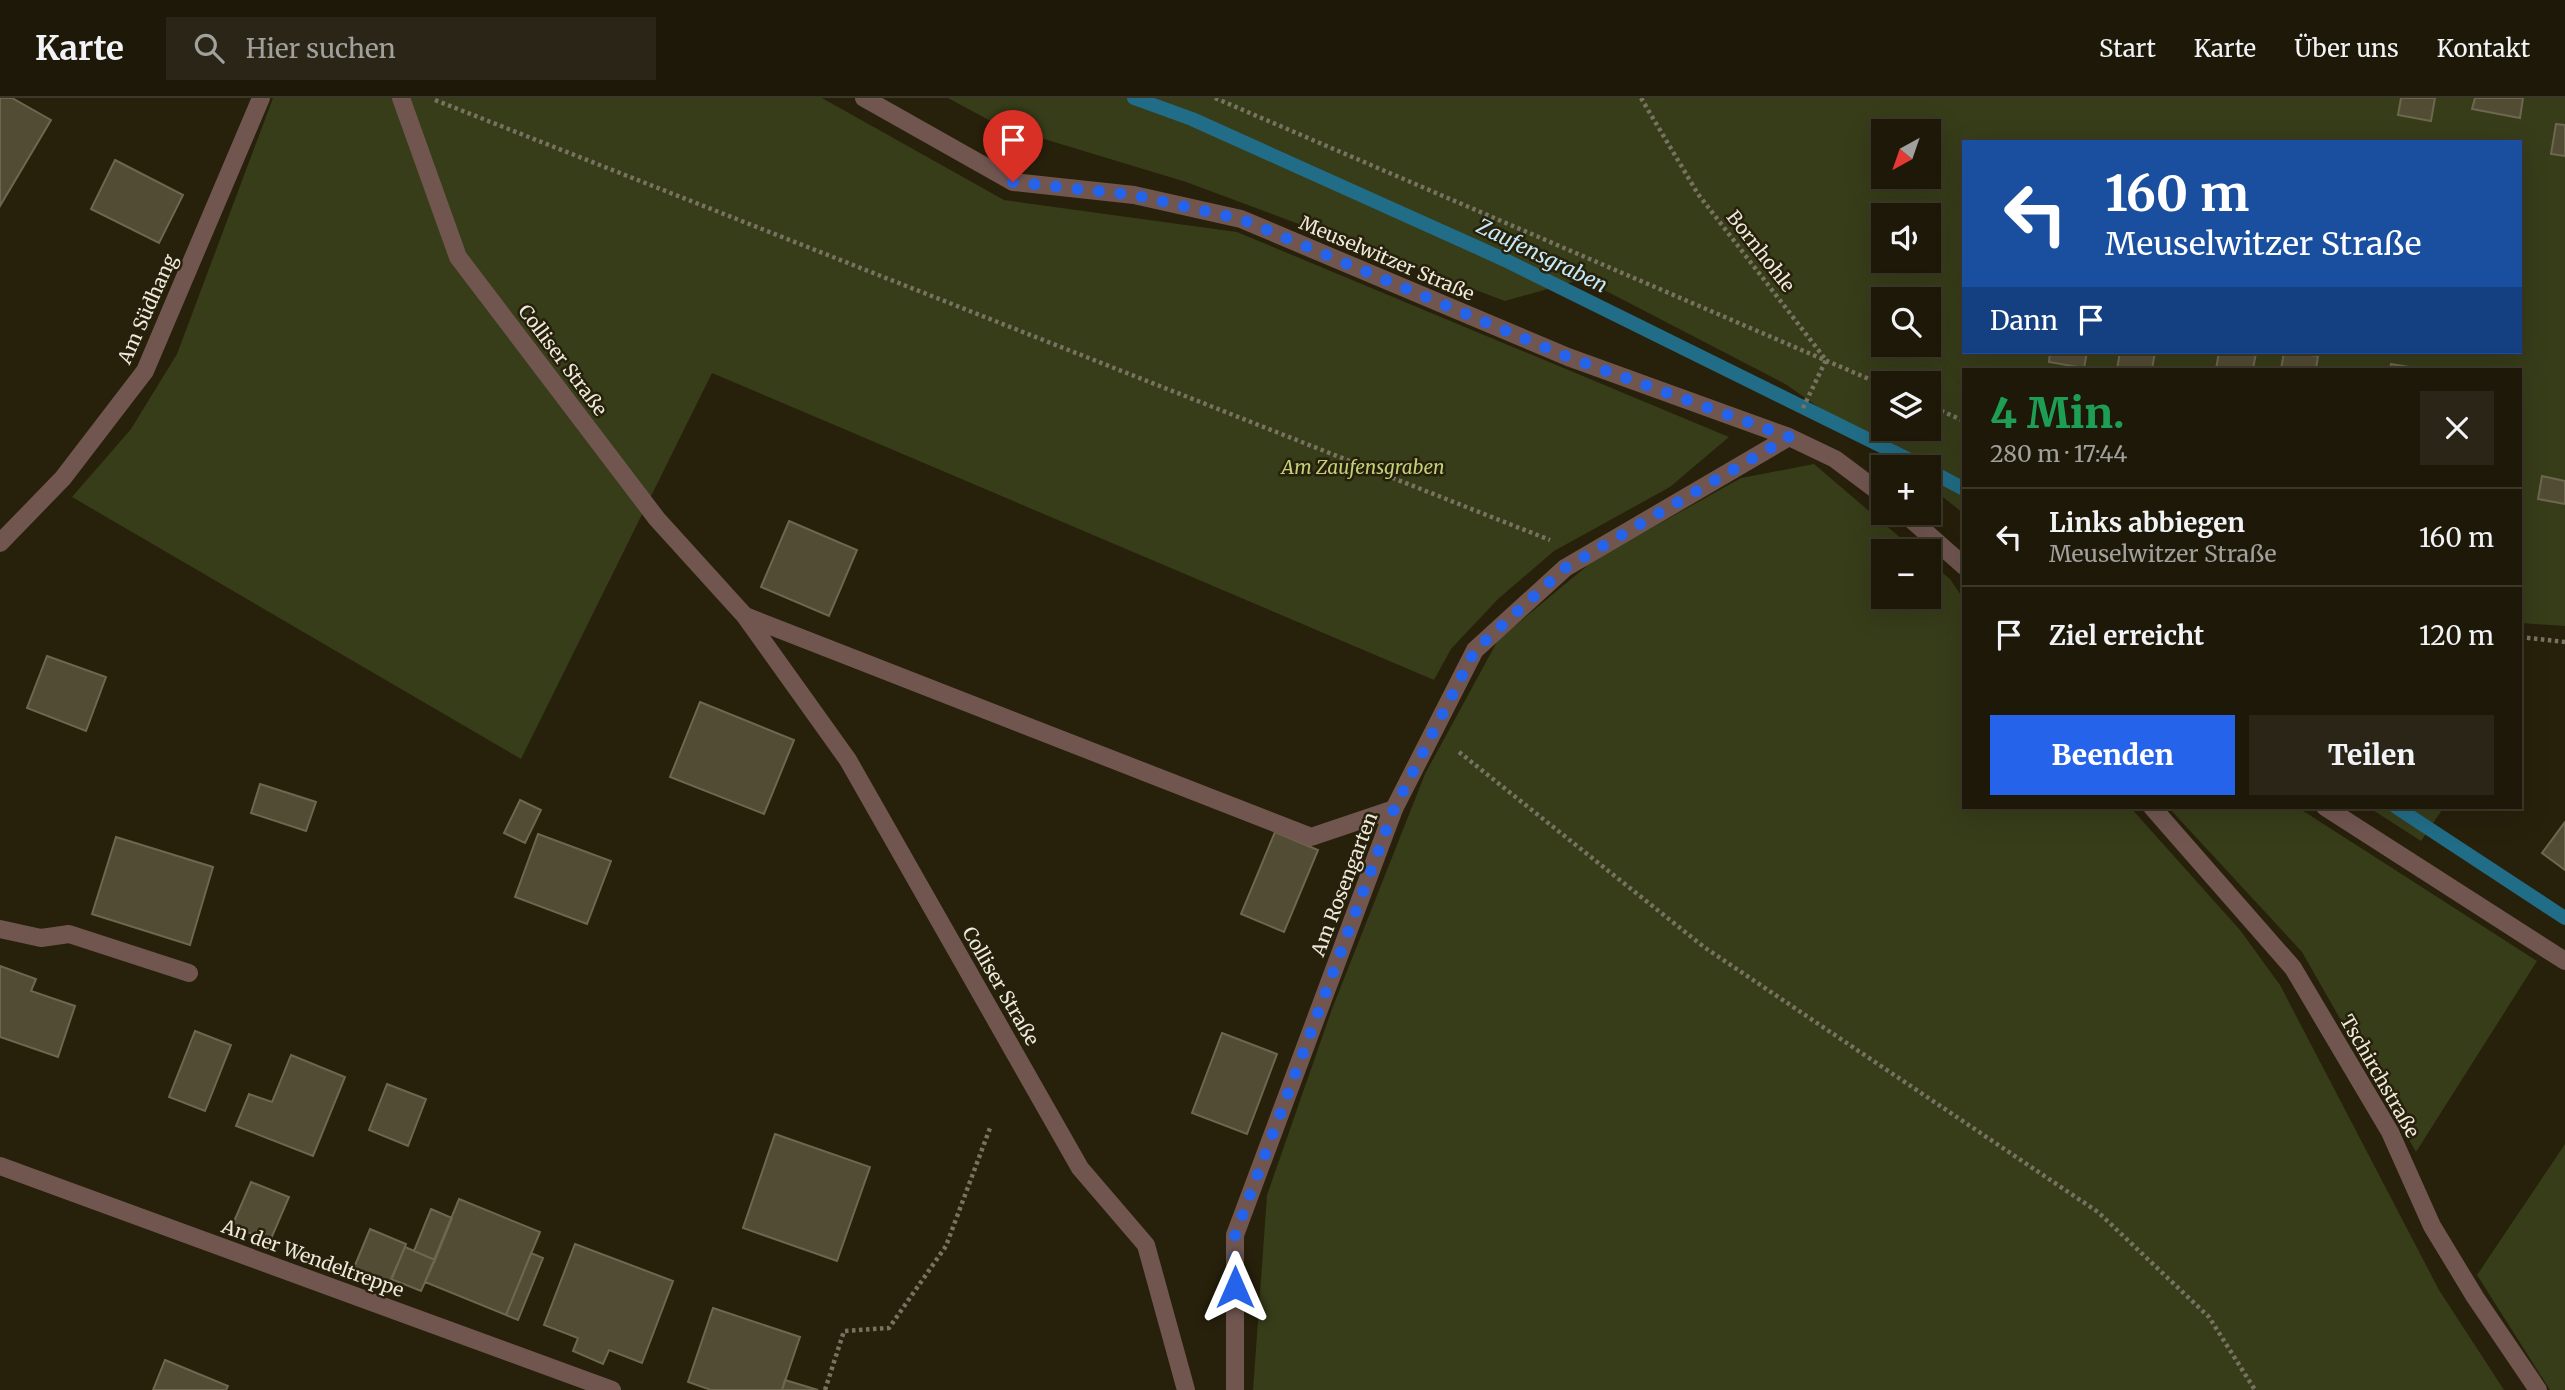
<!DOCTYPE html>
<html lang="de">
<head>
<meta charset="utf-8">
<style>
  :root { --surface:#1d1808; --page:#2a2516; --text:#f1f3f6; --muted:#a0a09c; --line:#3b3729; --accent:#2563eb }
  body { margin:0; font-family:Merriweather,serif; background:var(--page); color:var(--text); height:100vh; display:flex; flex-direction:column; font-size:26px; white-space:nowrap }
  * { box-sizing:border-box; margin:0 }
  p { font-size:23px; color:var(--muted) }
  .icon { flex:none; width:38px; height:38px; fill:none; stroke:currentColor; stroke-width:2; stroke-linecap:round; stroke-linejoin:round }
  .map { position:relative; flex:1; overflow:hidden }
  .side { position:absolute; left:1962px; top:270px; width:560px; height:441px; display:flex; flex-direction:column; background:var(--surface); border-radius:0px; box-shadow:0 7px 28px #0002,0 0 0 2px var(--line) }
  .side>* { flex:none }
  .banner { position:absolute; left:1962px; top:42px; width:560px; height:214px; border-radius:0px; box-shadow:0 7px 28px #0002,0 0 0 2px var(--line); background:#1a4fa0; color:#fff; overflow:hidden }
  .needle { width:46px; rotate:220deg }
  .buttons { position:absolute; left:1871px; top:21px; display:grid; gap:14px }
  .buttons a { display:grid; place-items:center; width:70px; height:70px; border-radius:0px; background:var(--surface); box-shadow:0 7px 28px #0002,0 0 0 2px var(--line); font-size:35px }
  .pin { position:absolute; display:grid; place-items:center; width:60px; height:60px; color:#fff; margin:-72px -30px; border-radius:50% 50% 50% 0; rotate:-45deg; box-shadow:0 0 7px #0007 }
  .pin .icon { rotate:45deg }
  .me { position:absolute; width:77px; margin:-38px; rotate:0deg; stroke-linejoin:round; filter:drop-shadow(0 0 5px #0008) }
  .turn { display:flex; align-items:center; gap:24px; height:147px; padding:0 28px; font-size:32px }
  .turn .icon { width:91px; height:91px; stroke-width:2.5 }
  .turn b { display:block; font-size:49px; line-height:60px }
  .then { display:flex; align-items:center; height:66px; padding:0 28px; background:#0003; gap:14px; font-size:26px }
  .round { display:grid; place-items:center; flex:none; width:74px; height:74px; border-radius:0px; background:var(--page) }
  .head { display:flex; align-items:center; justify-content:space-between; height:119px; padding:0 28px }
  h1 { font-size:42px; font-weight:800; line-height:52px; color:#1e9e55 }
  .button { display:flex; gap:14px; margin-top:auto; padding:14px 28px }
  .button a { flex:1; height:80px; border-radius:0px; background:var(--accent); color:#fff; font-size:28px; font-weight:800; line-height:80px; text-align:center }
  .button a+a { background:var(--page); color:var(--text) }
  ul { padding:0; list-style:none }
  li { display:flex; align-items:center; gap:21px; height:98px; padding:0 28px; border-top:2px solid var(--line) }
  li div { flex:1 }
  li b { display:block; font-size:26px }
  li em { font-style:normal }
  header { display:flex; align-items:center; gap:42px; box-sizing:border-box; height:98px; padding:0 35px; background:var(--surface); border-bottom:2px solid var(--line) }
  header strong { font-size:33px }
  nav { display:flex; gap:38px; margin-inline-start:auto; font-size:24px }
  .search { width:490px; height:63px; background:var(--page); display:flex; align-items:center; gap:18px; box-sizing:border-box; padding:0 24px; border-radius:0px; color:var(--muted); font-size:26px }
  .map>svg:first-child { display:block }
  .green { fill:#373c19; fill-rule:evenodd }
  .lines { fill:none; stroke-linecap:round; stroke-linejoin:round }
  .stream { stroke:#216d87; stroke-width:14 }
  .building { fill:#534c35; stroke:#6e674f; stroke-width:2 }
  .path { stroke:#787261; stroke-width:4.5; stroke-dasharray:3.5 3.5; stroke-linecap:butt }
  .lane { stroke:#715650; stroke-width:18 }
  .street { stroke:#715650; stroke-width:18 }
  .route { stroke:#2563eb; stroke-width:12; stroke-dasharray:0 21.6 }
  .labels { text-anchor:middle; stroke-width:5; stroke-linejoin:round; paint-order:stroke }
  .street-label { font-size:19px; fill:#ede9dc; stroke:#27200b }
  .park-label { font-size:19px; font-style:italic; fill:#c2d079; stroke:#27200b }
  .water-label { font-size:21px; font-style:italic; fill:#c4eafa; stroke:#27200b }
</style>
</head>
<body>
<header>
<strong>Karte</strong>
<div class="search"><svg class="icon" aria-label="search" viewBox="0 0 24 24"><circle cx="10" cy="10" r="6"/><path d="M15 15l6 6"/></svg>Hier suchen</div>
<nav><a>Start</a><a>Karte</a><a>Über uns</a><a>Kontakt</a></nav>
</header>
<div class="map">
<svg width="2565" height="1292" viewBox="0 0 2565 1292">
  <rect width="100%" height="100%" fill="#27200b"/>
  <path class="green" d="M273,0h549l182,102 233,32 492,205 -59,50 -116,64 -56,48 -47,50 -17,31 -722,-307 -191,386 -449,-262 59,-68 46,-75z
    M948,0h1617v528l-45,-3v-254h-556l-1,144 -34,-27 -1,-19h-26l-115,-82 -204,-106 -78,22 -319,-119 -188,-57zM1883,33h45v46h-45zM1964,44h556v210h-556zM1883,117h45v46h-45zM1883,201h45v46h-45zM1883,285h45v46h-45z
    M1814,366l102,87h-33v46h45l1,-35 21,17 13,19 1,209h166l110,123 40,55 159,305 65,100h-1251l14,-195 65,-186 93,-235 73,-134 96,-80 147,-82z
    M2168,709h129l240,154 -121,191 -114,-200z
    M2368,709h76l-23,34z
    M2565,1046v246h-15l-73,-115z"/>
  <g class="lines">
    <path class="stream" d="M1134,0l58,21 311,140 421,208
      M1928,372l36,19
      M2396,709l169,111"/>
  </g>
  <path class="building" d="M0,0h12l39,22 -51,86z
    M2401,0h34l-4,23 -33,-6z
    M2475,0h48l-3,20 -48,-9z
    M2556,26l9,1v31l-14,-2z
    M115,62l68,35 -24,48 -68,-34z
    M2050,254h37l-3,16 -35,-6z
    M2120,254h35l-3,17h-35z
    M2219,254l37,1 -3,16h-37z
    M2284,254l34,4 -2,13h-35z
    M2391,266l30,5h-31z
    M2542,378l23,5v23l-27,-5z
    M789,423l68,29 -28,66 -68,-29z
    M47,558l59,21 -20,54 -59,-23z
    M700,604l94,38 -30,74 -94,-37z
    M260,686l56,18 -10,29 -55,-18z
    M520,702l21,10 -16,33 -21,-10z
    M2565,724v48l-23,-17z
    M1275,734l43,18 -34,82 -43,-18z
    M538,736l73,27 -24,63 -72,-27z
    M116,739l97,30 -23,78 -98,-31z
    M0,868l36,13 -5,12 44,15 -17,51 -58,-20z
    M195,933l36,14 -26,66 -36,-14z
    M1222,935l55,21 -30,80 -55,-21z
    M291,957l54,22 -32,79 -77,-30 13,-32 23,8z
    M387,986l39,15 -18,47 -39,-16z
    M775,1036l95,33 -33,94 -94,-33z
    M251,1084l38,15 -19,44 -38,-15z
    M459,1101l81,33 -34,83 -81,-33z
    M431,1111l21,9 -17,42 -21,-9z
    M370,1131l36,15 -17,42 -36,-16z
    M575,1146l98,37 -31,82 -33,-13 -6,14 -30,-13 5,-13 -34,-13z
    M405,1149l30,13 -14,31 -30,-12z
    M531,1155l12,5 -25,62 -12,-5z
    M713,1210l87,29 -18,53h-71l-23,-8z
    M165,1262l63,26 -2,4h-73z
    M785,1282l33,10h-36z"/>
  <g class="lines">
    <path class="path" d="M1215,0l668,287
      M1641,0l57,96 128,166 -24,50
      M435,2l1115,440
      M1928,307l36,16
      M2520,539l45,5
      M1459,654l245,195 394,265 111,105 46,73
      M825,1292l19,-59 45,-3 57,-82 44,-118"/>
    <path class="lane" d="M401,0l57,159 199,262 88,97 103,144 232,408 66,77 40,145
      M745,518l566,221 83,-28
      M2152,709l141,161 97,164 42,94 43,71 63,93
      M0,831l41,9 28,-4 120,39
      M0,1068l612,224"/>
    <path class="street" d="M864,0l149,84 121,13 107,24 327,138 221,80 46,22 48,36
      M1904,415l60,53
      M0,445l63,-65 82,-107 116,-273
      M2325,709l240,154
      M1235,1292v-155l159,-426 81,-159 90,-82 224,-131"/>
  </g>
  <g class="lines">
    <path class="route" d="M1013,84l121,13 107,24 327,138 221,80 -224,131 -90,82 -81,159 -159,426v52"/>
  </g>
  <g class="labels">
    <g class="street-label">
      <text transform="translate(1761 153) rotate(52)" y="7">Bornhohle</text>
      <text transform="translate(1387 160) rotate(23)" y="7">Meuselwitzer Straße</text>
      <text transform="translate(147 211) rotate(-66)" y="7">Am Südhang</text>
      <text transform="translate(563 262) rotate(53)" y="7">Colliser Straße</text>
      <text transform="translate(1344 786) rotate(-69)" y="7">Am Rosengarten</text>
      <text transform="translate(1001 888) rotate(60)" y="7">Colliser Straße</text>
      <text transform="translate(2380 978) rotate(60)" y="7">Tschirchstraße</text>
      <text transform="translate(313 1160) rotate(20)" y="7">An der Wendeltreppe</text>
    </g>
    <g class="park-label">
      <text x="1363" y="376">Am Zaufensgraben</text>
    </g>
    <g class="water-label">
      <text transform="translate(1542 158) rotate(26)" y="7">Zaufensgraben</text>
    </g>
  </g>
</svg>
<div class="buttons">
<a><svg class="needle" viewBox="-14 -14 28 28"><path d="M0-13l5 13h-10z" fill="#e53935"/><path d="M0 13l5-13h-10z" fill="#a0a09c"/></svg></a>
<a><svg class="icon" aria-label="sound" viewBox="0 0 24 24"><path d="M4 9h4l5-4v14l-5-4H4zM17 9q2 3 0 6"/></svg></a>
<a><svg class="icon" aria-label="search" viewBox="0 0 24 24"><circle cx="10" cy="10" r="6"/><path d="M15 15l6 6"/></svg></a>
<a><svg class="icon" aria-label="layers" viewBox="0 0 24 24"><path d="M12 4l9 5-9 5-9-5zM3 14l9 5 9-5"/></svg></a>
<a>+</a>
<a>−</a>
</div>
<div class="pin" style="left:1013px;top:84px;background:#d93025"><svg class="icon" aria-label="arrive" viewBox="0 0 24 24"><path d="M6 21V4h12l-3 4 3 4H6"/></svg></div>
<svg class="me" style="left:1235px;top:1189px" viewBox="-20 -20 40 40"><path d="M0-17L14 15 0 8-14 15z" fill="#2563eb" stroke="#fff" stroke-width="4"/></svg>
<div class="banner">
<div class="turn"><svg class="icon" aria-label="left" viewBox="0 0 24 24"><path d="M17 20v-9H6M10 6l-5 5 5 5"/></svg><div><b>160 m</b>Meuselwitzer Straße</div></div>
<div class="then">Dann<svg class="icon" aria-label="arrive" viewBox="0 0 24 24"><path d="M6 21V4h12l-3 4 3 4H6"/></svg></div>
</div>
<section class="side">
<div class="head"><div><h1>4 Min.</h1><p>280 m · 17:44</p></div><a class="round"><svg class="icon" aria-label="close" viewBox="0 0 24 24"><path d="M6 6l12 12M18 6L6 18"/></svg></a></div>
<ul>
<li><svg class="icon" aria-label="left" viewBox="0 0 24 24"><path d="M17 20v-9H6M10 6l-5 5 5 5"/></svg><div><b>Links abbiegen</b><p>Meuselwitzer Straße</p></div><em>160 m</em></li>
<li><svg class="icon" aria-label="arrive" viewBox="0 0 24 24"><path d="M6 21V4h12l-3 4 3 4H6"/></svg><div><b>Ziel erreicht</b></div><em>120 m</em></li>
</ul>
<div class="button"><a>Beenden</a><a>Teilen</a></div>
</section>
</div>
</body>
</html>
